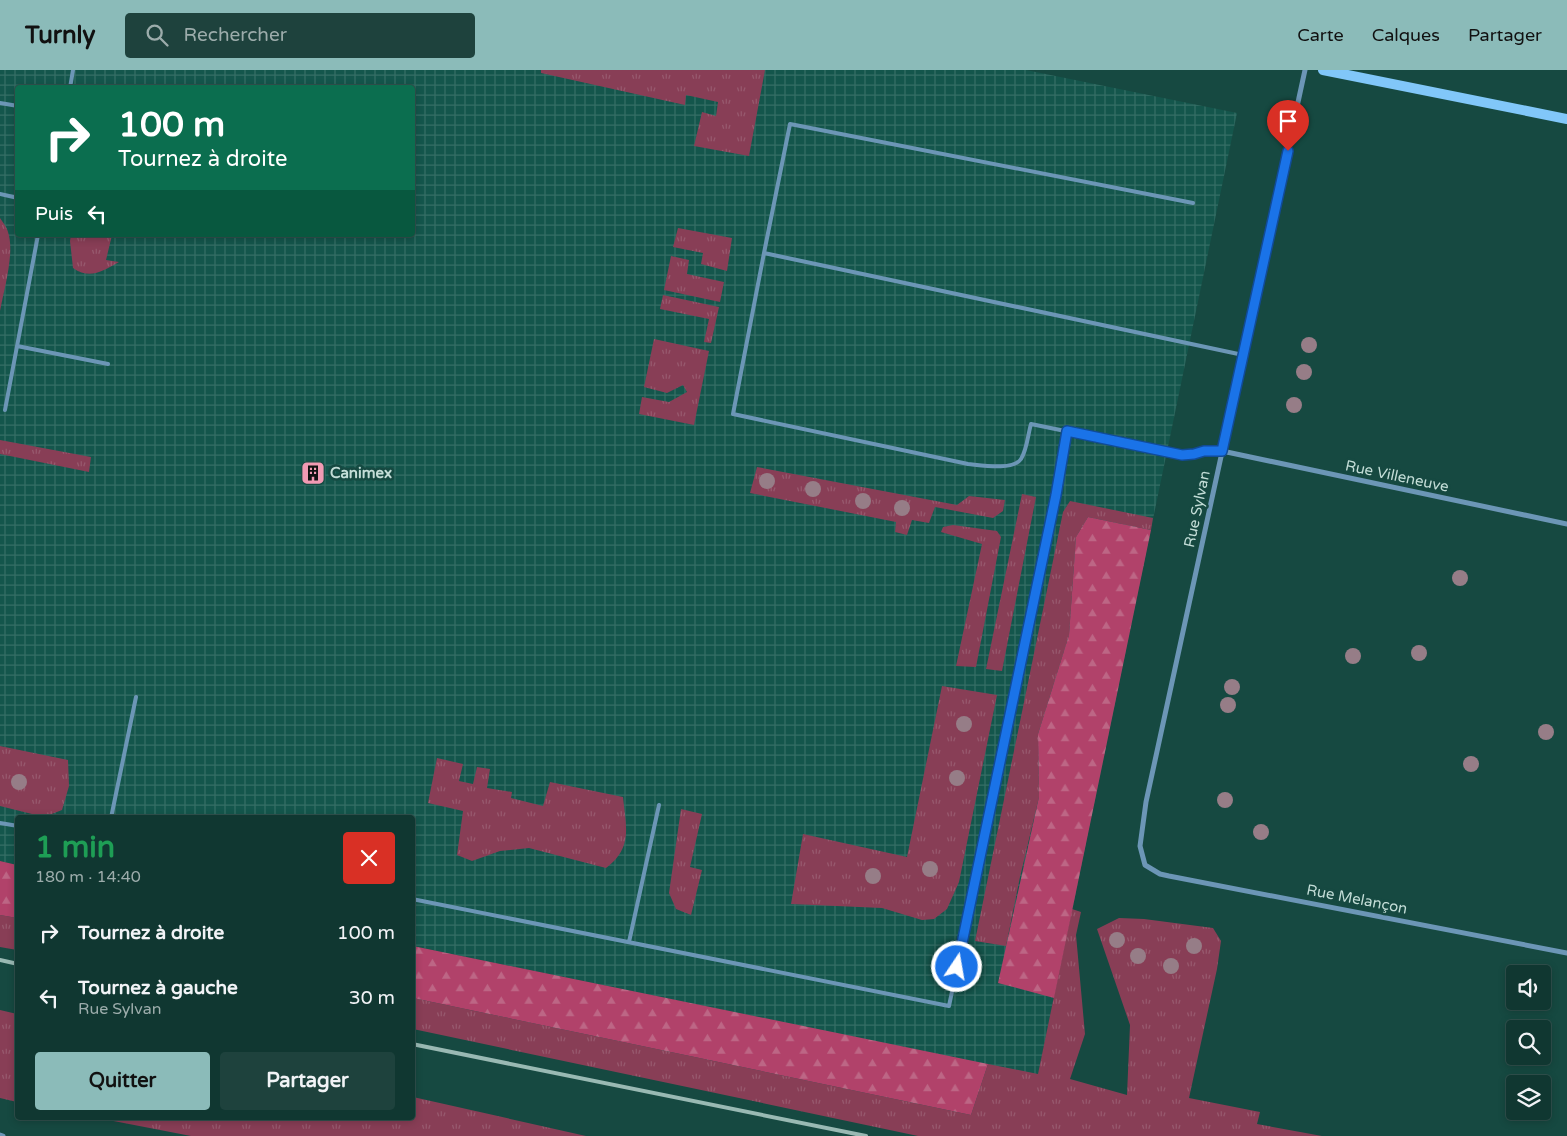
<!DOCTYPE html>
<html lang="fr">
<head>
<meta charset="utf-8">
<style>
  :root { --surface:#103731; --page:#1e423d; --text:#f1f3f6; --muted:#9cacab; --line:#30514d; --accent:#8bbbb9 }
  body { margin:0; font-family:"Varela Round",sans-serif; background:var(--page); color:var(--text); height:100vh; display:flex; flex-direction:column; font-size:19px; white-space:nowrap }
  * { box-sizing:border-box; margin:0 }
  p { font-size:16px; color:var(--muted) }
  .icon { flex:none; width:28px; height:28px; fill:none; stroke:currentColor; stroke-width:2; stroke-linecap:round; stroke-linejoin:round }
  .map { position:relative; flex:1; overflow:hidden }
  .details { position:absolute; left:15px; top:745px; width:400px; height:305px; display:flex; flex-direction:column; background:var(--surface); border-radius:5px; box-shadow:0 2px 8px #0003,0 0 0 1px var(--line) }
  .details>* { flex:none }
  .hud { position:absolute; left:15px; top:15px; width:400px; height:152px; border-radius:5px; box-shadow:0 2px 8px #0003,0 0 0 1px var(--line); background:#0b6e4f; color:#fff; overflow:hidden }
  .controls { position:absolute; left:1506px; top:895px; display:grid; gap:10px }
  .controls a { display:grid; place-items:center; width:45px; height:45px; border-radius:5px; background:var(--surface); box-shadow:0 2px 8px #0003,0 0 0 1px var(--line); font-size:25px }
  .pin { position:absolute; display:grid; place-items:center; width:42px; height:42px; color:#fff; margin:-51px -21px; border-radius:50% 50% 50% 0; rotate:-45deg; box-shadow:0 0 5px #0007 }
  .pin .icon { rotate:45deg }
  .me { position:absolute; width:55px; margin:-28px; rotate:12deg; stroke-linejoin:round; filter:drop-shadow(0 0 4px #0008) }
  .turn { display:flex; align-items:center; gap:18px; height:105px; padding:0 20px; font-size:22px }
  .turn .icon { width:65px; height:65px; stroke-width:2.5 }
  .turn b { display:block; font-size:35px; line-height:42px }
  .then { display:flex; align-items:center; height:48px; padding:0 20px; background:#0003; gap:10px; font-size:19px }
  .round { display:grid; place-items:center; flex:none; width:52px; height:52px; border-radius:5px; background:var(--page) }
  .headline { display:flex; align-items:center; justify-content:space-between; height:85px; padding:0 20px }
  h1 { font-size:30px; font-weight:700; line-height:38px; color:#1e9e55 }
  .primary-button { display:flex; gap:10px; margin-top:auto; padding:10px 20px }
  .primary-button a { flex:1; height:58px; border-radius:5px; background:var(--accent); color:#111; font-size:20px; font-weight:700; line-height:58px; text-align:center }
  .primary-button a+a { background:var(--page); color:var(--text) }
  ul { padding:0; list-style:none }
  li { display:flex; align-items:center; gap:15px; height:65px; padding:0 20px }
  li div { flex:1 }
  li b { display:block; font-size:19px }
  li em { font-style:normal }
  header { display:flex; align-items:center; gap:30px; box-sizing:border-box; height:70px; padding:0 25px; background:var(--accent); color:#111 }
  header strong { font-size:24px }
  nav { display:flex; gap:28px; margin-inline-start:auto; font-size:18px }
  .search { width:350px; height:45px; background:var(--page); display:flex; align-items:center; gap:12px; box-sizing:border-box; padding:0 18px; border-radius:5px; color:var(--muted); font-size:19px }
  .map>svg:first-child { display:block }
  .industrial { fill:url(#industrial-grid); fill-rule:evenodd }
  .grass { fill:url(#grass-tufts) }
  .forest { fill:url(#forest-firs) }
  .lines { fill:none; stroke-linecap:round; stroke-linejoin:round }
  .lane { stroke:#6c96b6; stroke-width:4 }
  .street { stroke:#6c96b6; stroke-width:5 }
  .secondary { stroke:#81c7f9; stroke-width:10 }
  .rail { stroke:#99b9b3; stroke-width:4 }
  .tree { fill:#967d87 }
  .route-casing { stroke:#114b97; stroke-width:12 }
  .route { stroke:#1a73e8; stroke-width:9 }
  .labels { text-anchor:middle; stroke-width:5; stroke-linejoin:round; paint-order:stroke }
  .poi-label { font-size:15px; font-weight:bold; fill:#c3ddd7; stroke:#164941; text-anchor:start }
  .street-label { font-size:15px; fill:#c3ddd7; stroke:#164941 }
</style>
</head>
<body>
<header>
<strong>Turnly</strong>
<div class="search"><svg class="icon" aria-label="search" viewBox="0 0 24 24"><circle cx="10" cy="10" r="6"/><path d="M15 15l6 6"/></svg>Rechercher</div>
<nav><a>Carte</a><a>Calques</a><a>Partager</a></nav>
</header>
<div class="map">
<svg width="1567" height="1066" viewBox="0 0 1567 1066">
  <defs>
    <pattern id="industrial-grid" width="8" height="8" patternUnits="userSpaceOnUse" patternTransform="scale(1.25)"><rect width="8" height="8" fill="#14564c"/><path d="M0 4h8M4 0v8" fill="none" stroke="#356e65"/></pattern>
    <pattern id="grass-tufts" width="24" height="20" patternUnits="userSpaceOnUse" patternTransform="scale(1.25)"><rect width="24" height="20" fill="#883e56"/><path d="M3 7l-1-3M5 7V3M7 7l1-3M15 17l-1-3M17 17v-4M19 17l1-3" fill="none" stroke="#97596e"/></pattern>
    <pattern id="forest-firs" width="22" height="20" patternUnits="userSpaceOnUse" patternTransform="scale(1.25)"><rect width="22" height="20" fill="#b1426a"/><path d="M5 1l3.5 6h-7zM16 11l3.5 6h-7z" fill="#bd6685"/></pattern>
  </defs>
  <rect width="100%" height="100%" fill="#164941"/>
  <path class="industrial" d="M0,0h1026l211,43 -199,962 -625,-129 -1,-128h-394l-1,47 -17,-4zM18,18h394v147h-394z"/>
  <path class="grass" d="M541,0h224l-16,86 -55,-10 8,-34 14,4 2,-14 -32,-7 -1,10 -144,-32z
    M0,148c3,5 7,9 8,14 7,21 -4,57 -8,79z
    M678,158l54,10 -5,33 -26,-7 2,-11 -30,-6z
    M71,165h41l-6,25 13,2c-16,9 -29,18 -46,6l-3,-27z
    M671,186l18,4 -2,14 37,8 -4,20 -56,-12z
    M663,225l56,12 -8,36 -7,-1 5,-23 -49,-10z
    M654,269l55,12 -15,74 -55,-11 3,-17 27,5 18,-10 -4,-7 -16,8 -23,-6z
    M0,370l91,17 -2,15 -89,-18z
    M757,397l200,38 12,-9 36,4 -2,11 -10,7 -58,-11 -6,16 -17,-3 -5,15 -12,-3 1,-10 -146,-29z
    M1022,424l14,3 -34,174 -16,-2z
    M1070,431l83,17 -2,12 -63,-13 -12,20 -7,98 -31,99 1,63 -19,80 -14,69 -31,-5 88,-429z
    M953,455l44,6 4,6 -25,130 -20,-1 26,-122 -41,-12 2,-5z
    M942,616l55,9 -38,187 -12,27 -13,10 -12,1 -40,-12 -91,-4 12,-70 104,23z
    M0,676l68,14 1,26 -7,24 -18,7 -44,-11z
    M437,688l26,6 -4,17 14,3 4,-17 13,2 -3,19 25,4 -1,6 32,8 7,-24 73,15c3,30 10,51 -17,71l-77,-20 -29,3 -28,10 -15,-6 6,-44 -35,-8z
    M681,739l21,5 -12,53 12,3 -11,45 -15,-6 -7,-16z
    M1072,839l9,3 -5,23 9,99 -15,45 57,16 3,-70 -33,-96 22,-11 25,1 69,9 8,13 -4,28 -28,129 71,14 -3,12 65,12h-404l-505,-107v-31l558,117 17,-51 50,10z
    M0,845l17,3v32l-17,-3z
    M0,940l17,4v88l-17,-4z
    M413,1027l173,39h-395l-93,-18h314z"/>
  <path class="forest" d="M1088,447l63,13 -97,468 -56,-15 41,-186 -1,-63 31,-99 7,-98z
    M0,791l17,4v53l-17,-3z
    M413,876l575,118 -17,51 -558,-117z"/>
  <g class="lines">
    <path class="lane" d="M70,18l3,-18
      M0,33l18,3
      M0,124l18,4
      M764,183l26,-129 403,79
      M17,276l91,18
      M5,340l33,-175
      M1222,381c-15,0 -26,3 -40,4l-151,-31c-3,10 -4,26 -10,35 -8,12 -41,6 -53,5l-235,-50 31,-161 479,102
      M111,748l25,-121
      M0,753l18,3
      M412,829l537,107 107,-511 11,-64
      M629,872l30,-137"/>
    <path class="street" d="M1305,0l-159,732 -6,44 5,19 15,9 9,2 398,77
      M1222,381l345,73
      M0,1065l3,1"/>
    <path class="secondary" d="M1323,0l244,49"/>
    <path class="rail" d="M0,890l18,4
      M412,974l454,92"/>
  </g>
  <g class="tree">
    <circle cx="1309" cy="275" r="8"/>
    <circle cx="1304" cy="302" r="8"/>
    <circle cx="1294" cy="335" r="8"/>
    <circle cx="767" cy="411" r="8"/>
    <circle cx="813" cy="419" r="8"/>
    <circle cx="863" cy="431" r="8"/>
    <circle cx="902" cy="438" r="8"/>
    <circle cx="1460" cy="508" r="8"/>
    <circle cx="1419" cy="583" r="8"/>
    <circle cx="1353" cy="586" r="8"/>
    <circle cx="1232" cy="617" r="8"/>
    <circle cx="1228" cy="635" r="8"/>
    <circle cx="964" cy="654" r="8"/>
    <circle cx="1546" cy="662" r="8"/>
    <circle cx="1471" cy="694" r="8"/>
    <circle cx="957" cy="708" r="8"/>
    <circle cx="19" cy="712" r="8"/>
    <circle cx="1225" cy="730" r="8"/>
    <circle cx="1261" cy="762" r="8"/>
    <circle cx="930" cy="799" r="8"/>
    <circle cx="873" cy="806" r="8"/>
    <circle cx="1117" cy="870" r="8"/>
    <circle cx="1194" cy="876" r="8"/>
    <circle cx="1138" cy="886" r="8"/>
    <circle cx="1171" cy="896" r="8"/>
  </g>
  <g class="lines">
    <g class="route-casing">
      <path id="route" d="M957,897l99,-472 11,-64 115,24 12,-1 10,-3h18l66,-300"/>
    </g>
    <use href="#route" class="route"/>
  </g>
  <defs>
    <g id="building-square" transform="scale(1.25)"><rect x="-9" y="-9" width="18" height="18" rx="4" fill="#f19ab3" stroke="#164941"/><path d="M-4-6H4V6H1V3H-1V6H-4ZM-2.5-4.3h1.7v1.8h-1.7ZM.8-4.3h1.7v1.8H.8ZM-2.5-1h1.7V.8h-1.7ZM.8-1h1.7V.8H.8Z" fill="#111"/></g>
  </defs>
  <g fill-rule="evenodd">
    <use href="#building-square" x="313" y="403"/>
  </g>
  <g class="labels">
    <g class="poi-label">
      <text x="330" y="408">Canimex</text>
    </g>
    <g class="street-label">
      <text transform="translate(1397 406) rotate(12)" y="5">Rue Villeneuve</text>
      <text transform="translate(1197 439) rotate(-78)" y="5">Rue Sylvan</text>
      <text transform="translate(1357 829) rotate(11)" y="5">Rue Melançon</text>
    </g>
  </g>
</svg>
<div class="controls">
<a><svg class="icon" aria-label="sound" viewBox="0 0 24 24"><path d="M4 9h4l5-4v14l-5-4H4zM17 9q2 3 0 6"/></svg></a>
<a><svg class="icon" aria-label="search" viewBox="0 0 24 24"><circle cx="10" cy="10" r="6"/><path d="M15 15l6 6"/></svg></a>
<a><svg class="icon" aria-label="layers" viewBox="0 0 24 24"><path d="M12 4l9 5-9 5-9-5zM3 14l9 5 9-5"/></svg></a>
</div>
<div class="pin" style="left:1288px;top:81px;background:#d93025"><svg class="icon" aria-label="arrive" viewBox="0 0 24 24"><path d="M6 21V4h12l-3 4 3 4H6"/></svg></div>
<svg class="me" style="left:957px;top:897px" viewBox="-20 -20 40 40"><circle r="17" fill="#1a73e8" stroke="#fff" stroke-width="3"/><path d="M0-11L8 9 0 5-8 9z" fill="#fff"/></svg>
<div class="hud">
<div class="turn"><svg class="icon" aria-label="right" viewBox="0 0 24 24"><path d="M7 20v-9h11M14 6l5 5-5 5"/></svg><div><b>100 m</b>Tournez à droite</div></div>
<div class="then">Puis<svg class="icon" aria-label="left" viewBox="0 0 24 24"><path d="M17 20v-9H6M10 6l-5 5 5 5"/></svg></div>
</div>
<section class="details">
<div class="headline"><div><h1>1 min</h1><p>180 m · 14:40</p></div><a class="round" style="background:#d93025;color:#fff"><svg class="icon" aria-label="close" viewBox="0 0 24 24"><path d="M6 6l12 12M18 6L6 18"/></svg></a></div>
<ul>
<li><svg class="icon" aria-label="right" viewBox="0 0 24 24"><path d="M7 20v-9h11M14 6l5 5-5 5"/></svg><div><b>Tournez à droite</b></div><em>100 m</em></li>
<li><svg class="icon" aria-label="left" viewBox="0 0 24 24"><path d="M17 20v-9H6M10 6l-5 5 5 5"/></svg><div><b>Tournez à gauche</b><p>Rue Sylvan</p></div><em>30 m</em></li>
</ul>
<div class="primary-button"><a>Quitter</a><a>Partager</a></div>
</section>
</div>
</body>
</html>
